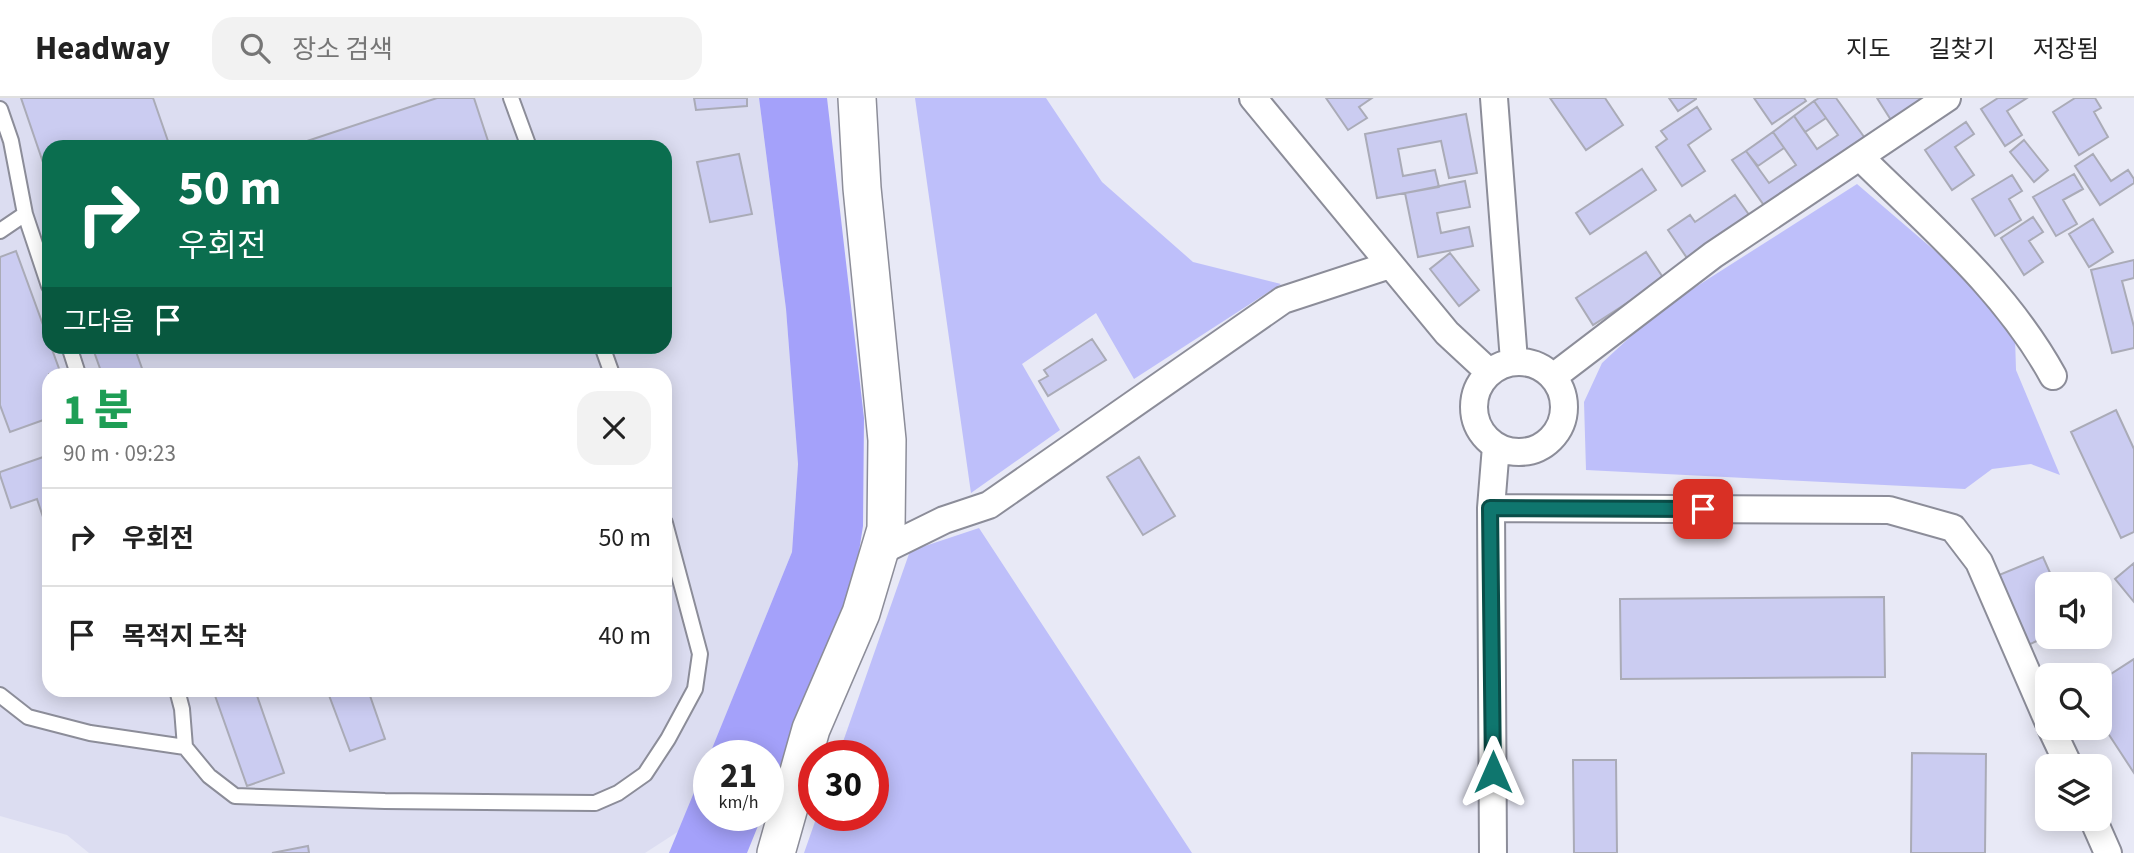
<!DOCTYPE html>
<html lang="ko">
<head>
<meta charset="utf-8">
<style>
  :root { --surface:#fff; --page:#f2f2f2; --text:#222; --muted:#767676; --line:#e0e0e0 }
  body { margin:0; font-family:"Source Sans 3","Noto Sans KR",sans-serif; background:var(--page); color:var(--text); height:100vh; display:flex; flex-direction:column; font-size:26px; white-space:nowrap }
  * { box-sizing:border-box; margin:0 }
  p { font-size:23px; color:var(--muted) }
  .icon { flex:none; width:38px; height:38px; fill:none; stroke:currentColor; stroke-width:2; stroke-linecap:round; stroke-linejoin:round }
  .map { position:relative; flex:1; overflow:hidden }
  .sheet { position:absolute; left:42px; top:270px; width:630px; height:329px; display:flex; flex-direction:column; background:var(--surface); border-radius:21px; box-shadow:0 4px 18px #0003 }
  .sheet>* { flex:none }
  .banner { position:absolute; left:42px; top:42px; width:630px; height:214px; border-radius:21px; box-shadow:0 4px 18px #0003; background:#0b6e4f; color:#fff; overflow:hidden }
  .fabs { position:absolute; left:2035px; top:474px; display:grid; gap:14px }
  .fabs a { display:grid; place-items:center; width:77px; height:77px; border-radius:14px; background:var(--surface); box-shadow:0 4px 18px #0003; font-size:35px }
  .speed { position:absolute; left:693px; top:642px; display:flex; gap:14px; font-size:35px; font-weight:700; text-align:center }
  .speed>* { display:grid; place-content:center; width:91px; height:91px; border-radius:50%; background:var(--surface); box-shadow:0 4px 18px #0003; line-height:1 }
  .speed small { font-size:18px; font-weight:400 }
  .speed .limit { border:10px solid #d22; background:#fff; color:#111 }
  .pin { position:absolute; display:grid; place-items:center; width:60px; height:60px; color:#fff; margin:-30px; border-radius:14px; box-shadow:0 4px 10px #0006 }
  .me { position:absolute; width:77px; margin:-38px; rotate:0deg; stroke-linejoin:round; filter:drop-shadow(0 0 5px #0008) }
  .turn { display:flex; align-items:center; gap:24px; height:147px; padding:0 21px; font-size:32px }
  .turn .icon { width:91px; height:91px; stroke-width:2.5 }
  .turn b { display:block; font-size:49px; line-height:60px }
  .then { display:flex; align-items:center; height:66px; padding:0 21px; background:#0003; gap:14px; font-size:26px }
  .round { display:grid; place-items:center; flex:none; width:74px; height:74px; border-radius:21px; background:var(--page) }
  .overview { display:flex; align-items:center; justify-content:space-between; height:119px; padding:0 21px }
  h1 { font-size:42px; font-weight:800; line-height:52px; color:#1e9e55 }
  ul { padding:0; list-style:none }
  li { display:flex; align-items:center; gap:21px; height:98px; padding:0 21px; border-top:2px solid var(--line) }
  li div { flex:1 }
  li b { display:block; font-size:26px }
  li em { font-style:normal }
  header { display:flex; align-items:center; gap:42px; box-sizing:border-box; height:98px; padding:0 35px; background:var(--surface); border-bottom:2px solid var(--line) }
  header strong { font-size:33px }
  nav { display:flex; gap:38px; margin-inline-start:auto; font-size:24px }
  .search { width:490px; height:63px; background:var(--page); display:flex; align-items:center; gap:18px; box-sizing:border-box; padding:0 24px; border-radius:21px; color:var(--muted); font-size:26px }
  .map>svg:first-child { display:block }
  .built { fill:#dcddf1; fill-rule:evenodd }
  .green { fill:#bebffa }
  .water { fill:#a4a1fa }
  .building { fill:#cbccf1; stroke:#aaabb7; stroke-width:2 }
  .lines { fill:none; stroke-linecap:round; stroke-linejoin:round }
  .lane-casing { stroke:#8c8d99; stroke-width:18 }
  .street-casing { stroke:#8c8d99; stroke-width:30 }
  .secondary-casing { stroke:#8c8d99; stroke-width:40 }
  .lane { stroke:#fff; stroke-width:14 }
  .street { stroke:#fff; stroke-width:26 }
  .secondary { stroke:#fff; stroke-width:37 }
  .route-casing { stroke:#0a4d48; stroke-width:18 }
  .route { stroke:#0f766e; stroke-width:12 }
</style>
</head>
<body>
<header>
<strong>Headway</strong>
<div class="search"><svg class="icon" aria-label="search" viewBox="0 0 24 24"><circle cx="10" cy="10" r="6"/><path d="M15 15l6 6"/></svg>장소 검색</div>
<nav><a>지도</a><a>길찾기</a><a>저장됨</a></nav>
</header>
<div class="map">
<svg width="2134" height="755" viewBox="0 0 2134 755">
  <rect width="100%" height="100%" fill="#e8e9f6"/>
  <path class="built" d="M0,0h759l27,211 12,155 -6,88 -113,279 -34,22h-556l-22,-18 -67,-19zM49,49h616v199h-616zM49,276h616v316h-616z"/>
  <path class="green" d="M915,0h131l56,84 91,80 88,22 -147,95 -38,-66 -74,51 38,66 -89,63z
    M1857,86l119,102 39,51 1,33 44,105 -29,-11 -39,5 -27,20 -379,-19 -2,-68 18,-39 56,-52z
    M979,430l213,325h-388l13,-37h56v-60h-35l72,-205z"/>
  <path class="water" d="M759,0h68l37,320 -1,108 -8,51 -87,222v-43h-59l83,-204 6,-88 -12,-155z
    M709,658v60h53l-15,37h-78z"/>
  <path class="building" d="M21,0h132l17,49h-121v33z
    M437,0h37l16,49h-201z
    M694,0h53v8l-51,4z
    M1326,0h46l-13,9 8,11 -19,12z
    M1550,0h55l18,27 -37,25z
    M1669,0h27v1l-18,12z
    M1754,0h50l2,3 -34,23z
    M1819,0h17l31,43 -99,70 -36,-51 14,-9 23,32 27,-18 -23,-33 21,-16 23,33 21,-14 -24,-34z
    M1877,0h47l-33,22z
    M1998,0h29l-20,13 15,24 -17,11 -24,-37z
    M2075,0h20l6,10 -7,4 14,25 -29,18 -26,-43z
    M1814,3l12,17 -21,14 -11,-16z
    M1697,9l14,22 -23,16 17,26 -23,15 -26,-39 11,-8 -6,-8z
    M1466,16l11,59 -28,5 -8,-37 -43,8 5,27 32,-6 4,17 -62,11 -12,-64z
    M1966,24l8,12 -19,13 19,28 -22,15 -27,-40z
    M1773,34l11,16 -26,18 -12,-15z
    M2024,42l24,30 -14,12 -24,-30z
    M739,56l13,60 -42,8 -13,-60z
    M2093,56l18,27 17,-11 6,9v4l-34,22 -25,-39z
    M1642,71l14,21 -66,44 -14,-21z
    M2074,76l9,15 -20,11 14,24 -21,12 -23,-39z
    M2012,77l10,16 -13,8 12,21 -26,16 -23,-37z
    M1465,83l5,26 -33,6 4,20 28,-6 4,19 -55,11 -13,-64z
    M1735,97l17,24 -63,42 -21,-31 22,-15 5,7z
    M2033,119l10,15 -14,9 14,21 -19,13 -23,-37z
    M2093,121l20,33 -24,15 -20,-33z
    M16,153l45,123h-12v44l-39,14 -10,-27v-148z
    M1646,154l18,27 -71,46 -17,-27z
    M1450,155l29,37 -20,16 -29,-37z
    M2134,162v18l-12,3 12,46v21l-22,5 -21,-83z
    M1092,241l14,21 -58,36 -9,-15 9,-5 -4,-6z
    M92,248h42l10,28h-42z
    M2116,312l18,39v83l-13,6 -50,-106z
    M49,357v80l-12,-36 -26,9 -11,-33v-3z
    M1139,359l36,59 -32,19 -36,-58z
    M2043,459l12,27h-7v52l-20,9 -29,-70z
    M2134,465v39l-19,-23z
    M1884,499l1,80 -264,2 -1,-80z
    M2134,561v114l-34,-52v-40z
    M213,592h42l29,83 -37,13z
    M327,592h41l17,49 -35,12z
    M1912,655l74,1 -1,99h-74z
    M1573,662h43l1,93h-43z
    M308,748l1,7h-37z"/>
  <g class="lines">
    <g class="lane-casing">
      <path id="lane" d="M511,0l18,49
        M0,11l11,32 14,73 24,72
        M0,133l25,-17
        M69,248l9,28
        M602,248l10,28
        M177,592l5,19 3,38 24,29 26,20 150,5 210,2 23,-10 27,-19 23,-35 27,-50 5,-35 -35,-131
        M0,597l28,22 62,16 95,14"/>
    </g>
    <g class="street-casing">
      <path id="street" d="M1253,0l194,235 42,39
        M1494,0l20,263
        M1860,59c69,68 146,133 193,219
        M1474 309a45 45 0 1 1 90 0a45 45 0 1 1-90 0Z
        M1553,279l160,-122 234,-157
        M1491,410l398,2 64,18 26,34 69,159
        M879,454l65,-32 45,-15 294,-205 107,-35
        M2051,630l18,38
        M2093,721l15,34
        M1493,755l-2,-345 5,-62"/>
    </g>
    <g class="secondary-casing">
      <path id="secondary" d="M776,755l35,-124 50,-116 25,-84 1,-89 -25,-252 -5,-90"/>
    </g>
    <use href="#lane" class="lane"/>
    <use href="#street" class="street"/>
    <use href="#secondary" class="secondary"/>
  </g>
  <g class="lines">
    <g class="route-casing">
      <path id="route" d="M1493,674l-3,-264 213,1"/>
    </g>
    <use href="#route" class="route"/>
  </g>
</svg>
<div class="fabs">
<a><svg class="icon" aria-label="sound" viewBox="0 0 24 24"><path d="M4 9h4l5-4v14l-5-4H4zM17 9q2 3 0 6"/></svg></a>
<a><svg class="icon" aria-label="search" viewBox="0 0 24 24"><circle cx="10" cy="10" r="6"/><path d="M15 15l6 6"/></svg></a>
<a><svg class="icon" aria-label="layers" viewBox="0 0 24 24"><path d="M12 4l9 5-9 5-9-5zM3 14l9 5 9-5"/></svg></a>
</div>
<div class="speed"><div>21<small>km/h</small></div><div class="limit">30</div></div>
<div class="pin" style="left:1703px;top:411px;background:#d93025"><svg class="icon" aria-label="arrive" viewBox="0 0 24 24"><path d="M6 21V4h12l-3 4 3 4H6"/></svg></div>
<svg class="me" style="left:1493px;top:674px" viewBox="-20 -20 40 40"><path d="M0-17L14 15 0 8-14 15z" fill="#0f766e" stroke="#fff" stroke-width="4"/></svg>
<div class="banner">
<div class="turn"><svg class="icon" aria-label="right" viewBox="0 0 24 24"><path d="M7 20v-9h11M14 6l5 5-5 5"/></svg><div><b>50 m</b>우회전</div></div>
<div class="then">그다음<svg class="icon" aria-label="arrive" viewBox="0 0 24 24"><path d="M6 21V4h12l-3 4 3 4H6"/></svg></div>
</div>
<section class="sheet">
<div class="overview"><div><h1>1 분</h1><p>90 m · 09:23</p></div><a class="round"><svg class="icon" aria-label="close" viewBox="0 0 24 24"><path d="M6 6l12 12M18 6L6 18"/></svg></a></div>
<ul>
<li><svg class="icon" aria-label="right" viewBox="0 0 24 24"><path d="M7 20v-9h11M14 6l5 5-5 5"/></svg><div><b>우회전</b></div><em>50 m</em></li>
<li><svg class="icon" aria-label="arrive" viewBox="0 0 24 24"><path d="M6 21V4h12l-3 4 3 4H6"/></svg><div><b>목적지 도착</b></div><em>40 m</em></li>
</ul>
</section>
</div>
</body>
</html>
